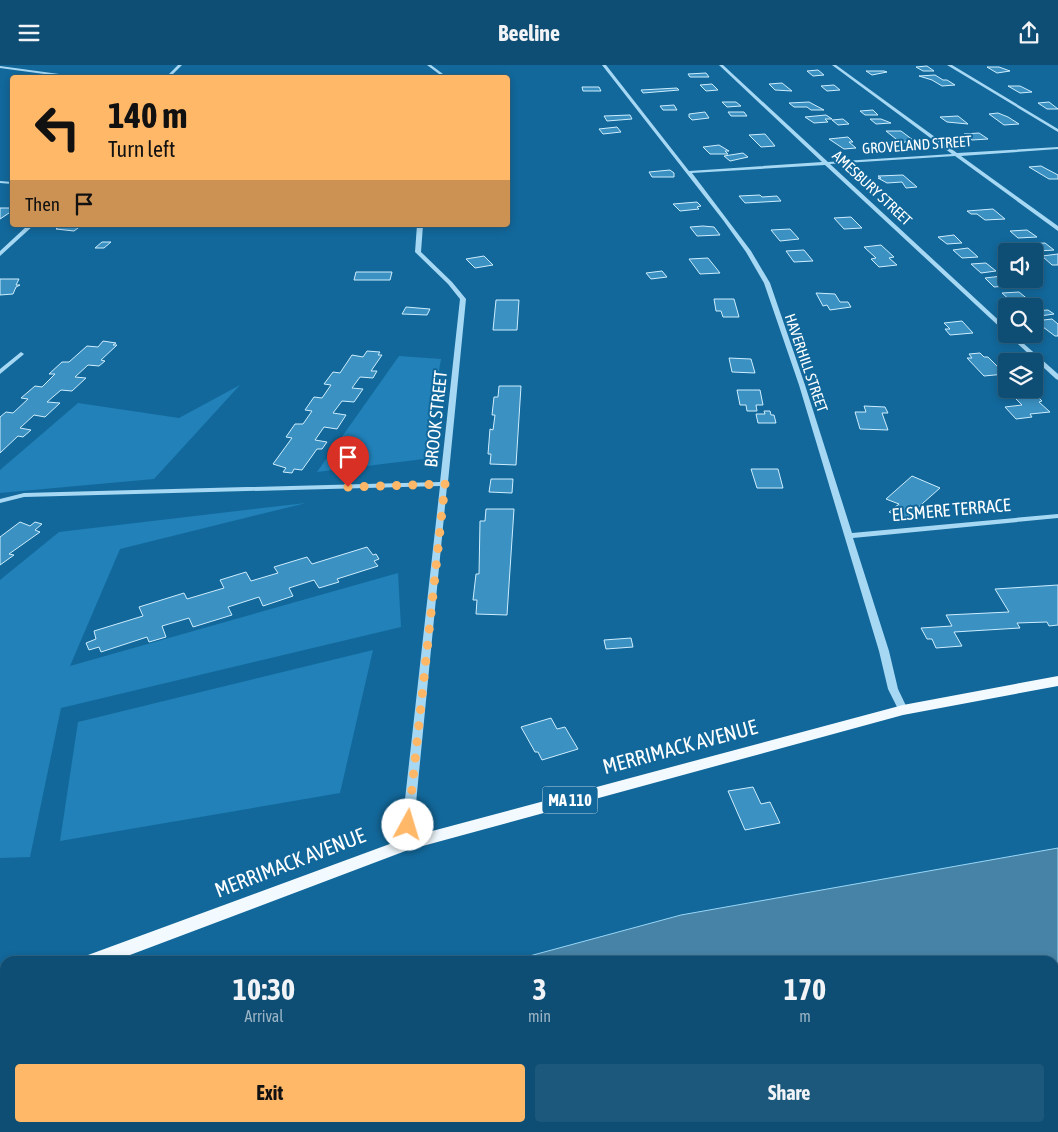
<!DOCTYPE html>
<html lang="en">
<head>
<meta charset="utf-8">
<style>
  :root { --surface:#0e4e74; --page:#1c587c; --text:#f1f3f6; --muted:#9bb4c5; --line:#2e6586; --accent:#ffb768 }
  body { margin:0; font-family:"Asap Condensed",sans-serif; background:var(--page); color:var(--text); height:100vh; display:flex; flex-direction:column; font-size:19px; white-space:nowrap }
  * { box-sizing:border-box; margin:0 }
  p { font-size:16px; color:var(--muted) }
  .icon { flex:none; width:28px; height:28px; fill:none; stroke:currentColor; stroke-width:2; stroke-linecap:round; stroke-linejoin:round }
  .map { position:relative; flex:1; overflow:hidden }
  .panel { position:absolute; left:0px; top:891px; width:1059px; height:176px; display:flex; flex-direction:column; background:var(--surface); border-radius:15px 15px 0 0; box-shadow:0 2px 8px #0003,0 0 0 1px var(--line) }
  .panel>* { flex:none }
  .hud { position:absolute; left:10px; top:10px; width:500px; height:152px; border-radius:5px; box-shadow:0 2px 8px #0003,0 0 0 1px var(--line); background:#ffb768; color:#111; overflow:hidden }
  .fabs { position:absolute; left:998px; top:178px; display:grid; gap:10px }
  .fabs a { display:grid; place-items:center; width:45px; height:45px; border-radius:5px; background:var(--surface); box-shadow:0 2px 8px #0003,0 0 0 1px var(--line); font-size:25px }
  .pin { position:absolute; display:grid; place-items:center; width:42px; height:42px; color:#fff; margin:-51px -21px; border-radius:50% 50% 50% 0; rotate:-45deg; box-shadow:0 0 5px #0007 }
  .pin .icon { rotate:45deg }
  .me { position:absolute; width:55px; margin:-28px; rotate:6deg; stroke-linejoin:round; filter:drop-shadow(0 0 4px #0008) }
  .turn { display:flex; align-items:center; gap:18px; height:105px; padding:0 15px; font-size:22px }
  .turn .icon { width:65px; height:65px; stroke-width:2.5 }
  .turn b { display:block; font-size:35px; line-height:42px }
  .then { display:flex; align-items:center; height:48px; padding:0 15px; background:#0003; gap:10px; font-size:19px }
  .eta { display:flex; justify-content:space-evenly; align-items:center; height:85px; text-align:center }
  .eta b { font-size:30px; font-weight:700; line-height:35px }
  .button { display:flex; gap:10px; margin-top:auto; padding:10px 15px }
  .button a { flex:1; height:58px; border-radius:5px; background:var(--accent); color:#111; font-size:20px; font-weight:700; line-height:58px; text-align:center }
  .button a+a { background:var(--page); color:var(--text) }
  header { display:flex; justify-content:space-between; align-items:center; height:65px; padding:0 15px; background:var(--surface); font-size:22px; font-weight:700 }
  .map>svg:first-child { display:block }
  .green { fill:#2181b8 }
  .water { fill:#4783a6; stroke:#98d6f7 }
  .building { fill:#3b91c2; stroke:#ceedfe }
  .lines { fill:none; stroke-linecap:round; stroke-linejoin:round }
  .minor { fill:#a6d8f4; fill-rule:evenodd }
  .major { fill:#f2faff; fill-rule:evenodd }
  .route { stroke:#ffb768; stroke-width:9; stroke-dasharray:0 16.2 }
  .labels { text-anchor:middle; stroke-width:4; stroke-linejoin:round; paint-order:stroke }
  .far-street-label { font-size:15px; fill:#fff; stroke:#12689b }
  .shield { fill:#12689b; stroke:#b8d2e1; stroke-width:1 }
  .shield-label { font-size:16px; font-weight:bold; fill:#fff }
  .street-label { font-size:18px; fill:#fff; stroke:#12689b }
  .near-street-label { font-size:21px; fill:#fff; stroke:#12689b }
</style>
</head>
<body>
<header><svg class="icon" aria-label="menu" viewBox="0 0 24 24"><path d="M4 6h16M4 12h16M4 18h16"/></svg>Beeline<svg class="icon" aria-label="share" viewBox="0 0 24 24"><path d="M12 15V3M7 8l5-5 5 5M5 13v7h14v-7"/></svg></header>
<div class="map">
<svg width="1058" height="1067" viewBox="0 0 1058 1067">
  <rect width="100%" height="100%" fill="#12689b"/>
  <path class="green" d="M399,291l42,3 -17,100 -107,13z
    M240,320l-86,94 -154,14v-23l78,-67 101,15z
    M306,438l-186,46 -50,117 328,-93 3,54 -340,81 -31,149 -30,1v-278l59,-48z
    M373,585l-33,143 -280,48 18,-119z"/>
  <path class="water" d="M1058,783v284h-963l8,-5h951v-166h-543l170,-46z"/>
  <path class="building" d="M927,1l7,5h-11l-7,-4z
    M987,2h12l11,4 -13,2z
    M818,5l6,5 -11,1 -6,-5z
    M866,6h18l3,1 -15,3z
    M706,8l3,4h-19l-2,-3z
    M935,10l8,5h4l8,5 -13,1 -10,-6 -13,-4z
    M782,18l10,8 -17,-1 -6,-6z
    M712,19l6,6 -12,1 -6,-6z
    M834,20l6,5 -13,1 -6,-5z
    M1008,21h12l12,6 -12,1z
    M582,22h17l2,4h-18z
    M677,23l2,2 -36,3 -2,-3z
    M722,37h14l5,4 -14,1z
    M809,37l15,8h-13l-4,-3h-13l-5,-4z
    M1049,37l9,7h-11l-9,-6z
    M674,40l3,5h-14l-3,-4z
    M873,45l5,5h-13l-5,-4z
    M705,47l4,6 -17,2 -3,-3v-3z
    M728,47h16l3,4h-16z
    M998,48l10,4 11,7 -15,1 -15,-11z
    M630,50l2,4 -25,2 -3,-5z
    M826,50l6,4h-7l3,3 -14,1 -9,-6z
    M958,51l10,8 -21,-2 -7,-5z
    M843,54l6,5 -11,1 -6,-5z
    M870,54h11l10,4 -15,1z
    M617,62l4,5 -18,2 -4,-5z
    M886,66h15l12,9 -12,3z
    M979,68l9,6 -16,1 -8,-6z
    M765,69l10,12 -14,1 -12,-12z
    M848,72l5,5h-4l7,6 -12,1 -15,-10z
    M719,80l10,6h-4l3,3h-18l-7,-7z
    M743,88l5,4 -18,4 -6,-5z
    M1041,101l17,9v4h-9l-20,-12z
    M670,105l4,3v4h-22l-3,-5z
    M903,110l14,12 -11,1 -4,-6 -15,1 -9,-5h3l-3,-2z
    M760,130l2,2 15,-1 4,5 -36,2 -6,-7z
    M697,137l4,4 -4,1 2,2 -19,2 -7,-7z
    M0,143h12v3l-12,8z
    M993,144l12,10 -20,1 -8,-6h-6l-4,-3z
    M851,152l11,11 -18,1 -10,-11z
    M61,160h21l-8,6 -18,-2z
    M703,161l11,1 6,8 -23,1 -7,-9z
    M790,164l9,10 -19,2 -9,-11z
    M1027,165l10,7 -19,1 -8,-7z
    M954,170l8,8 -15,1 -9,-7z
    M102,177h9l-7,6h-9z
    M1045,178l9,7 -16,1 -10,-7z
    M881,180l13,12 -5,1 8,7 -18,2 -8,-8 5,-1 -12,-11z
    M968,183l10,9 -16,1 -9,-8z
    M804,185l9,11 -19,1 -8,-11z
    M1058,189v11h-6l-10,-9z
    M484,191l9,9 -18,3 -9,-9z
    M708,193l12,15 -20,1 -11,-15z
    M986,198l10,8 -15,2 -10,-9z
    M662,206l5,6 -16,2 -5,-6z
    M356,207h36l-2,8h-36z
    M1002,211l7,6h6l4,3 -25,2 -9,-9z
    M0,214h19l-3,6h4l-4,2 -3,7 -13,1z
    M1019,227l11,9 -18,1 -10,-9z
    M816,228l19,1 5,8h8l3,5 -21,3 -3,-5 -4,1z
    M714,234h20l5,18h-16l-2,-6h-5z
    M496,235h23l-2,30h-24z
    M406,242l24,2 -3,6 -25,-1z
    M1048,245l6,4 -14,2 -6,-5z
    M1052,254l6,5v12h-3l-20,-15z
    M962,256l11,12 -23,2 -5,-6h5l-6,-6z
    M103,276l13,2 -3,2h4l-16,15 4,1 -6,5 -11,-1 -13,12 11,1 -14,13 -11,-1 -14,12 13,1 -15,14 -11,-2 -14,13 11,2 -8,7 -5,-1 -18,17v-36l6,-5 7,1 15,-14 -7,-1 14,-12 7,1 13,-13h-6l13,-12h7l18,-16 11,1z
    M367,286l13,1 -2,3h4l-11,16h6l-4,7 -13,-1 -8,11 11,1 -9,13 -12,-1 -9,12 13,2 -9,14 -13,-2 -9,13 12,2 -5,7h-5l-15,21 -8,-1 -2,4 -9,-1 3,-4 -13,-4 19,-26 -6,-1 9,-13h8l9,-13 -7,-1 9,-13 8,1 9,-13 -7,-1 9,-12 7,1 12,-18 11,2z
    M980,288l4,4h4l17,17 -21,2 -17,-18h5l-3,-4z
    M729,293l22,1 4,14 -23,-1z
    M499,321h22l-5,79 -26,-1 1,-10h-3l2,-25 3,1 2,-15h-3l2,-18h4z
    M737,325h23l3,15h-7l1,6h-10l-1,-6h-6z
    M1037,331l5,5 -3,1 11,10 -20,2 2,3 -16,2 -11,-12 17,-2 -7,-7z
    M864,341l21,1 3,6h-6l6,17 -28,-1 -5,-17h11z
    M764,346h6l1,4h3l2,8h-18l-2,-9h9z
    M751,404h27l5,19h-26z
    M912,411l28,12 -35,31 -16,-7 10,-8 -13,-5z
    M491,414h22l-1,14 -23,-1z
    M486,444h28l-7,106 -31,-1 1,-14h-4l3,-26h3l1,-53h5z
    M20,457l10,4 5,-4 7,2 -7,6 5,2 -31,22 5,1 -14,10v-28z
    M367,482l6,8 3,-1 3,5 -5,2 4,5 -41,13 2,3 -20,6 -5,-8 -25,8 4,8 -30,10 -4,-9 -31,10 4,8 -39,12 -4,-9 -27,8 4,11 -17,5 -2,-5 -46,15 -2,-5 -10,3 -3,-7 10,-4 -2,-8 49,-15 -4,-9 45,-14 3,6 37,-11 -4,-8 26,-8 5,9 27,-8 -4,-6 33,-10 5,7z
    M1058,520v40l-9,1 -2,-4 -30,1 3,5 -66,4 8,14 -26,2 -4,-9h-5l-6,-11 31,-2 -6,-11 63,-3 -14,-23z
    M631,573l2,9 -27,2 -2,-9z
    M551,653l6,11 8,-2 13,22 -36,11 -4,-8h-3l-14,-25z
    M753,722l8,17 9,-2 10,21 -35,7 -17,-39z"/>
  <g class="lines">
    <path class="minor" d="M178,0h4l-12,12h-4z
      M427,0h4l16,12h-4z
      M602,0h4l83,106 133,-9 -103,-97h4l105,97 124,-8 -120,-89h4l121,88 101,-6v2l-97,7 97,70v5l-103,-75 -125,8 176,163v5l-2,-1 -179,-166 -133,8 59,78 19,32 35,102 47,148 206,-19v4l-205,20 36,113 9,38 10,21 -2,3h-6l-12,-24 -9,-38 -80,-266 -35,-102 -18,-31 -23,-32z
      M947,0h5l106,64v3z
      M0,1l59,8 2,1 -2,1 -59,-8z
      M0,116l12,1v2l-12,-1z
      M28,160h6l-34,31v-5z
      M417,160h6l-2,27 31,30 14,17 -18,183 1,2 -2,2 -35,358 -2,3 -4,2 -4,-2 -2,-3 40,-358 -416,11 -24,6v-4l24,-6 416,-11 20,-183 -12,-15 -33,-32z
      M1007,269h6l45,40v6l-2,-1z
      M21,287l3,2 -1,1 -23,19v-5z"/>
    <path class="major" d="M1058,611v10l-155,29 -495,135 -294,111h-29l3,-6 318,-117 497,-133z
      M5,924v16l-5,2v-16z"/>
  </g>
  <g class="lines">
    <path class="route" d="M348,422l97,-3 -37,341"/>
  </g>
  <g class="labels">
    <g class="far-street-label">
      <text transform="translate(917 80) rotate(-4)" y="5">GROVELAND STREET</text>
      <text transform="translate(872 123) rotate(43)" y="5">AMESBURY STREET</text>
      <text transform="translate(806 298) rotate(71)" y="5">HAVERHILL STREET</text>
    </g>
    <rect class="shield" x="542.5" y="721.5" width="55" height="27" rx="4"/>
    <g class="shield-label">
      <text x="570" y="741">MA 110</text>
    </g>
    <g class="street-label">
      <text transform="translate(436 354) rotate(-84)" y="6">BROOK STREET</text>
      <text transform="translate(951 445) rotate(-5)" y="6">ELSMERE TERRACE</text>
    </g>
    <g class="near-street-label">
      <text transform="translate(680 682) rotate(-15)" y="7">MERRIMACK AVENUE</text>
      <text transform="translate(290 798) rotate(-21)" y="7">MERRIMACK AVENUE</text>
    </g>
  </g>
</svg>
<div class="fabs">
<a><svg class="icon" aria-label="sound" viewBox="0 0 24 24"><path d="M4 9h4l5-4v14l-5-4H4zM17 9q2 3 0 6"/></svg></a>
<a><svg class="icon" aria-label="search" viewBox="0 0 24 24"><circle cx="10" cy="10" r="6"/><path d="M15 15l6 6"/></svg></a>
<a><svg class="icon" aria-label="layers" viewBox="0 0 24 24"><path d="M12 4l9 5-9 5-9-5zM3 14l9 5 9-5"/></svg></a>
</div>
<div class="pin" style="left:348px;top:422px;background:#d93025"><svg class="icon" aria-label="arrive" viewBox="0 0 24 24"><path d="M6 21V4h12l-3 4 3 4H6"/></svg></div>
<svg class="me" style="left:408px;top:760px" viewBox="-20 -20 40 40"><circle r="19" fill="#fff"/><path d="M0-13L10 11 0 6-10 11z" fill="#ffb768"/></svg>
<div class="hud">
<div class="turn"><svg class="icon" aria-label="left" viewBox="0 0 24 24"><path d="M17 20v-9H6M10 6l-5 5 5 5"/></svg><div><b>140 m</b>Turn left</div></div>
<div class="then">Then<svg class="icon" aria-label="arrive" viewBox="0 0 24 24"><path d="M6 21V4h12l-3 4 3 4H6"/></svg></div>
</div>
<section class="panel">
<div class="eta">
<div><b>10:30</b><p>Arrival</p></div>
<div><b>3</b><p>min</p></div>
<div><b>170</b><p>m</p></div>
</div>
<div class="button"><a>Exit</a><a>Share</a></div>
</section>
</div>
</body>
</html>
